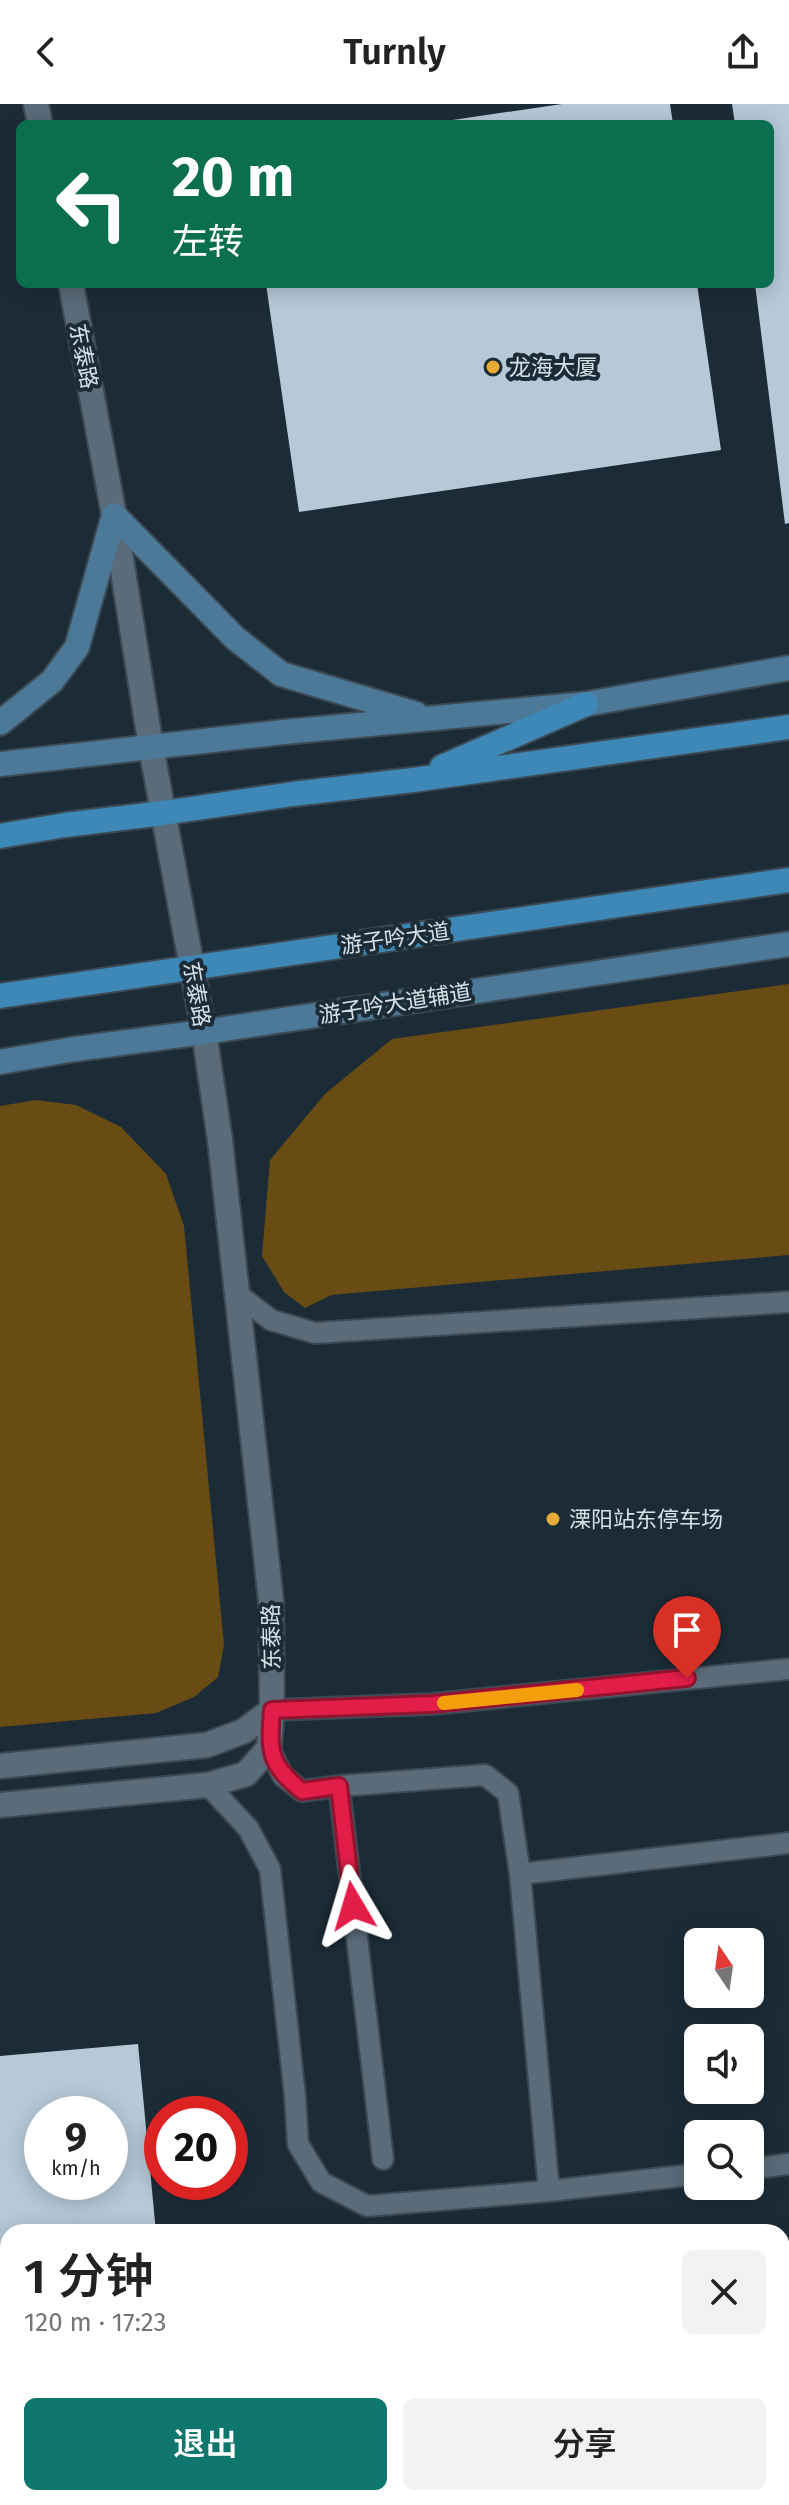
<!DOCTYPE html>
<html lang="zh">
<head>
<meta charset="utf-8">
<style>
  :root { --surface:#fff; --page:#f2f2f2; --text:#222; --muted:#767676; --accent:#0f766e }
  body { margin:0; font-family:"Fira Sans","Noto Sans SC",sans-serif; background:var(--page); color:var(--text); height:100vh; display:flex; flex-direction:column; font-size:30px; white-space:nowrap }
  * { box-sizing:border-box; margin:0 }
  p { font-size:26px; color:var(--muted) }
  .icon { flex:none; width:44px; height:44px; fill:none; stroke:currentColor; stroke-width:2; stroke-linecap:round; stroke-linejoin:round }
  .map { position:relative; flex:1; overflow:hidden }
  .panel { position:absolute; left:0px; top:2120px; width:790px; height:282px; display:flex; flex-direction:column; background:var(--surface); border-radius:24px 24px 0 0; box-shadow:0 4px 20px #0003 }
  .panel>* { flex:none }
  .hud { position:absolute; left:16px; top:16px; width:758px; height:168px; border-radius:12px; box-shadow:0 4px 20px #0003; background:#0b6e4f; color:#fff; overflow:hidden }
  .needle { width:52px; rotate:347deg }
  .fabs { position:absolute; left:684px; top:1824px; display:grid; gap:16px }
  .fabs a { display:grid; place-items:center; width:80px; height:80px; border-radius:12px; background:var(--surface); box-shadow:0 4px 20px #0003; font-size:40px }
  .speed { position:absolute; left:24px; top:1992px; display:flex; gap:16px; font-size:40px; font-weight:700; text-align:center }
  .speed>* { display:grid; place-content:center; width:104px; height:104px; border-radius:50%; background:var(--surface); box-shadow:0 4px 20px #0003; line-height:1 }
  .speed small { font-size:20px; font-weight:400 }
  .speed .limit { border:12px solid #d22; background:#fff; color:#111 }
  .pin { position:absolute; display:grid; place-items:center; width:68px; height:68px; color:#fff; margin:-82px -34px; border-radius:50% 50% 50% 0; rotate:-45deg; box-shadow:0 0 8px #0007 }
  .pin .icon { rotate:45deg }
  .me { position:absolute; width:88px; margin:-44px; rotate:353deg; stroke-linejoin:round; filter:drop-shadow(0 0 6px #0008) }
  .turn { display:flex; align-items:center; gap:28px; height:168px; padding:0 24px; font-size:36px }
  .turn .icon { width:104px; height:104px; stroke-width:2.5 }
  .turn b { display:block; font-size:56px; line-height:68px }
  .round { display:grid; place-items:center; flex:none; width:84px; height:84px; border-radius:12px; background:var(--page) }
  .headline { display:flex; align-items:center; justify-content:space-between; height:136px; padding:0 24px }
  h1 { font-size:48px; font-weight:600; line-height:60px }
  .primary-button { display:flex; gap:16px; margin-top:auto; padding:16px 24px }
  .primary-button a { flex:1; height:92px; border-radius:12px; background:var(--accent); color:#fff; font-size:32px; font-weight:600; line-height:92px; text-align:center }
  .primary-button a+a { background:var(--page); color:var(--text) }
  header { display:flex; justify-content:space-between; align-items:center; height:104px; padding:0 24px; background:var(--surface); font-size:36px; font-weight:600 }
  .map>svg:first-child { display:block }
  .green { fill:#694c13 }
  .building { fill:#b6c9d8; fill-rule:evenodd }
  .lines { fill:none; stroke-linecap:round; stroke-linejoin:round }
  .service-casing { stroke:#3c4952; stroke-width:24 }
  .minor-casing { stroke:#3c4952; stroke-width:28 }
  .tertiary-casing { stroke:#3c4952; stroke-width:28 }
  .secondary-casing { stroke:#3c4952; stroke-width:28 }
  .primary-casing { stroke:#3c4952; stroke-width:28 }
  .service { stroke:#5a6b79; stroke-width:20 }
  .minor { stroke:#5a6b79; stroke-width:24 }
  .tertiary { stroke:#5a6b79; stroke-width:24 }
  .secondary { stroke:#4c7998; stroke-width:24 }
  .primary { stroke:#3e88b7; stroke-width:24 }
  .rail-casing { stroke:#a4afb7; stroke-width:9 }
  .rail { stroke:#1c2c37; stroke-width:6; stroke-dasharray:18; stroke-linecap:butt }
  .route-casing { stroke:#92132f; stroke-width:20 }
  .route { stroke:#e11d48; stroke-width:14 }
  .slow { stroke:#f59e0b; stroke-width:14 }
  .poi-dot { fill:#e7ac36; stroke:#1c2c37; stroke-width:3 }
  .labels { text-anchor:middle; stroke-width:8; stroke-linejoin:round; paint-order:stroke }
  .street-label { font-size:22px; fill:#d6e0e7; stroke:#1c2c37 }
  .poi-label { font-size:22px; fill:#d6e0e7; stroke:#1c2c37; text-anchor:start }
</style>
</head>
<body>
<header><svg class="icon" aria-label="back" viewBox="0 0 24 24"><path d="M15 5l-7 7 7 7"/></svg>Turnly<svg class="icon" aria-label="share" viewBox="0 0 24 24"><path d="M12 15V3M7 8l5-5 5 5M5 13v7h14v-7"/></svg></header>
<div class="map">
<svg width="789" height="2401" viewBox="0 0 789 2401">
  <rect width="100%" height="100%" fill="#1c2c37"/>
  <path class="green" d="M789,880v271l-458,40 -26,13 -21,-16 -22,-36 8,-96 55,-66 67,-55z
    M36,996l40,5 45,22 45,47 18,52 40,419 -6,32 -24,20 -38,16 -156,14v-621z"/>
  <path class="building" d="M562,0h108l3,20h-234v-2z
    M732,0h57v419l-4,1 -30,-240h15v-160h-35z
    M266,180h431l24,166 -422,62z
    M138,1940l18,188h-148v71l-8,1v-248zM42,2010h68v68h-68z"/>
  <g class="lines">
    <g class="service-casing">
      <path id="service" d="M237,1190l34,26 44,13 474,-31
        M272,1606l160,-6 357,-35
        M269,1644l14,28 19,15 37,-5 146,-11 23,18 12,81 29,317
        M208,1681l40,43 22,41 25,227 3,48 23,38 46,24 182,-15 149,-17
        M339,1682l44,373
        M520,1770l269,-31
        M750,2065l39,-5"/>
    </g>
    <g class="minor-casing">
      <path id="minor" d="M0,1662l207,-21 37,-14 28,-21
        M0,1701l208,-20 38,-11 23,-26 3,-38 -1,-109 -51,-461 -16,-108"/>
    </g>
    <g class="tertiary-casing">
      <path id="tertiary" d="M36,0l4,20
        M71,180l43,231 37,232 53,285"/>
    </g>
    <g class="secondary-casing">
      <path id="secondary" d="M0,619l52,-42 25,-34 37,-132 121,123 46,36 135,40
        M0,660l284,-32 302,-28 203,-36
        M0,958l75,-13 129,-17 585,-88"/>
    </g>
    <g class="primary-casing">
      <path id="primary" d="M442,663l144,-63
        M0,732l65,-11 98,-12 130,-19 120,-14 376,-53
        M0,892l789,-116"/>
    </g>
    <use href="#service" class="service"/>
    <use href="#minor" class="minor"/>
    <use href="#tertiary" class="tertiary"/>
    <use href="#secondary" class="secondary"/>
    <use href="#primary" class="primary"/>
    <g class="rail-casing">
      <path id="rail" d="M782,2287h7
        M782,2315l7,-1
        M0,2363l8,-1
        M0,2392l8,-1"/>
    </g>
    <use href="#rail" class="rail"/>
  </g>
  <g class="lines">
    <g class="route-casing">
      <path id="route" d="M353,1802l-14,-120 -37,5c-34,-27 -33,-40 -30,-81l160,-6 255,-26"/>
    </g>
    <use href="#route" class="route"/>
    <path class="slow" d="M444,1599l133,-13"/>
  </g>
  <g class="poi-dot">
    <circle cx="493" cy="263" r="8"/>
    <circle cx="553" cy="1415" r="8"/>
  </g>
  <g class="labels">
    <g class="street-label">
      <text transform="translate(84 252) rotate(79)" y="8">东泰路</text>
      <text transform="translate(395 834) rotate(-8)" y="8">游子吟大道</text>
      <text transform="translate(197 890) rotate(80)" y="8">东泰路</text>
      <text transform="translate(395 899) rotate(-9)" y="8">游子吟大道辅道</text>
      <text transform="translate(271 1533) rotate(-91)" y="8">东泰路</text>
    </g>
    <g class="poi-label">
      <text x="509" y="271">龙海大厦</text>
      <text x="569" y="1423">溧阳站东停车场</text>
    </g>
  </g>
</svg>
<div class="fabs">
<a><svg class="needle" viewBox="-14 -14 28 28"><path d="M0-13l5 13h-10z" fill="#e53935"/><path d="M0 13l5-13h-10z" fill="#767676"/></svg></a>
<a><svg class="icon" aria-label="sound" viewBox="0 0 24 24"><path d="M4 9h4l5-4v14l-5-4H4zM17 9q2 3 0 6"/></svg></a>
<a><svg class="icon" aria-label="search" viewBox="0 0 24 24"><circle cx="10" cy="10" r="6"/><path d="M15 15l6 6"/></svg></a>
</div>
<div class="speed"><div>9<small>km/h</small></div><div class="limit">20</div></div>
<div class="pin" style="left:687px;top:1574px;background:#d93025"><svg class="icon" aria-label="arrive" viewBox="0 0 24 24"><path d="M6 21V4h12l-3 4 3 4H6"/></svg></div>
<svg class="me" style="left:353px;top:1802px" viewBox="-20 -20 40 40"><path d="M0-17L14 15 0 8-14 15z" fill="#e11d48" stroke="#fff" stroke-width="4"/></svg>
<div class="hud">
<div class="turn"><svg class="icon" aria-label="left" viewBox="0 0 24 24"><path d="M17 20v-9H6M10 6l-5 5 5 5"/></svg><div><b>20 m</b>左转</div></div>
</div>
<section class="panel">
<div class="headline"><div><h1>1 分钟</h1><p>120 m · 17:23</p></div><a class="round"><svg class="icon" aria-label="close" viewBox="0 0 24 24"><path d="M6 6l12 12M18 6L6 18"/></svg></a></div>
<div class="primary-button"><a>退出</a><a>分享</a></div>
</section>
</div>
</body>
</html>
